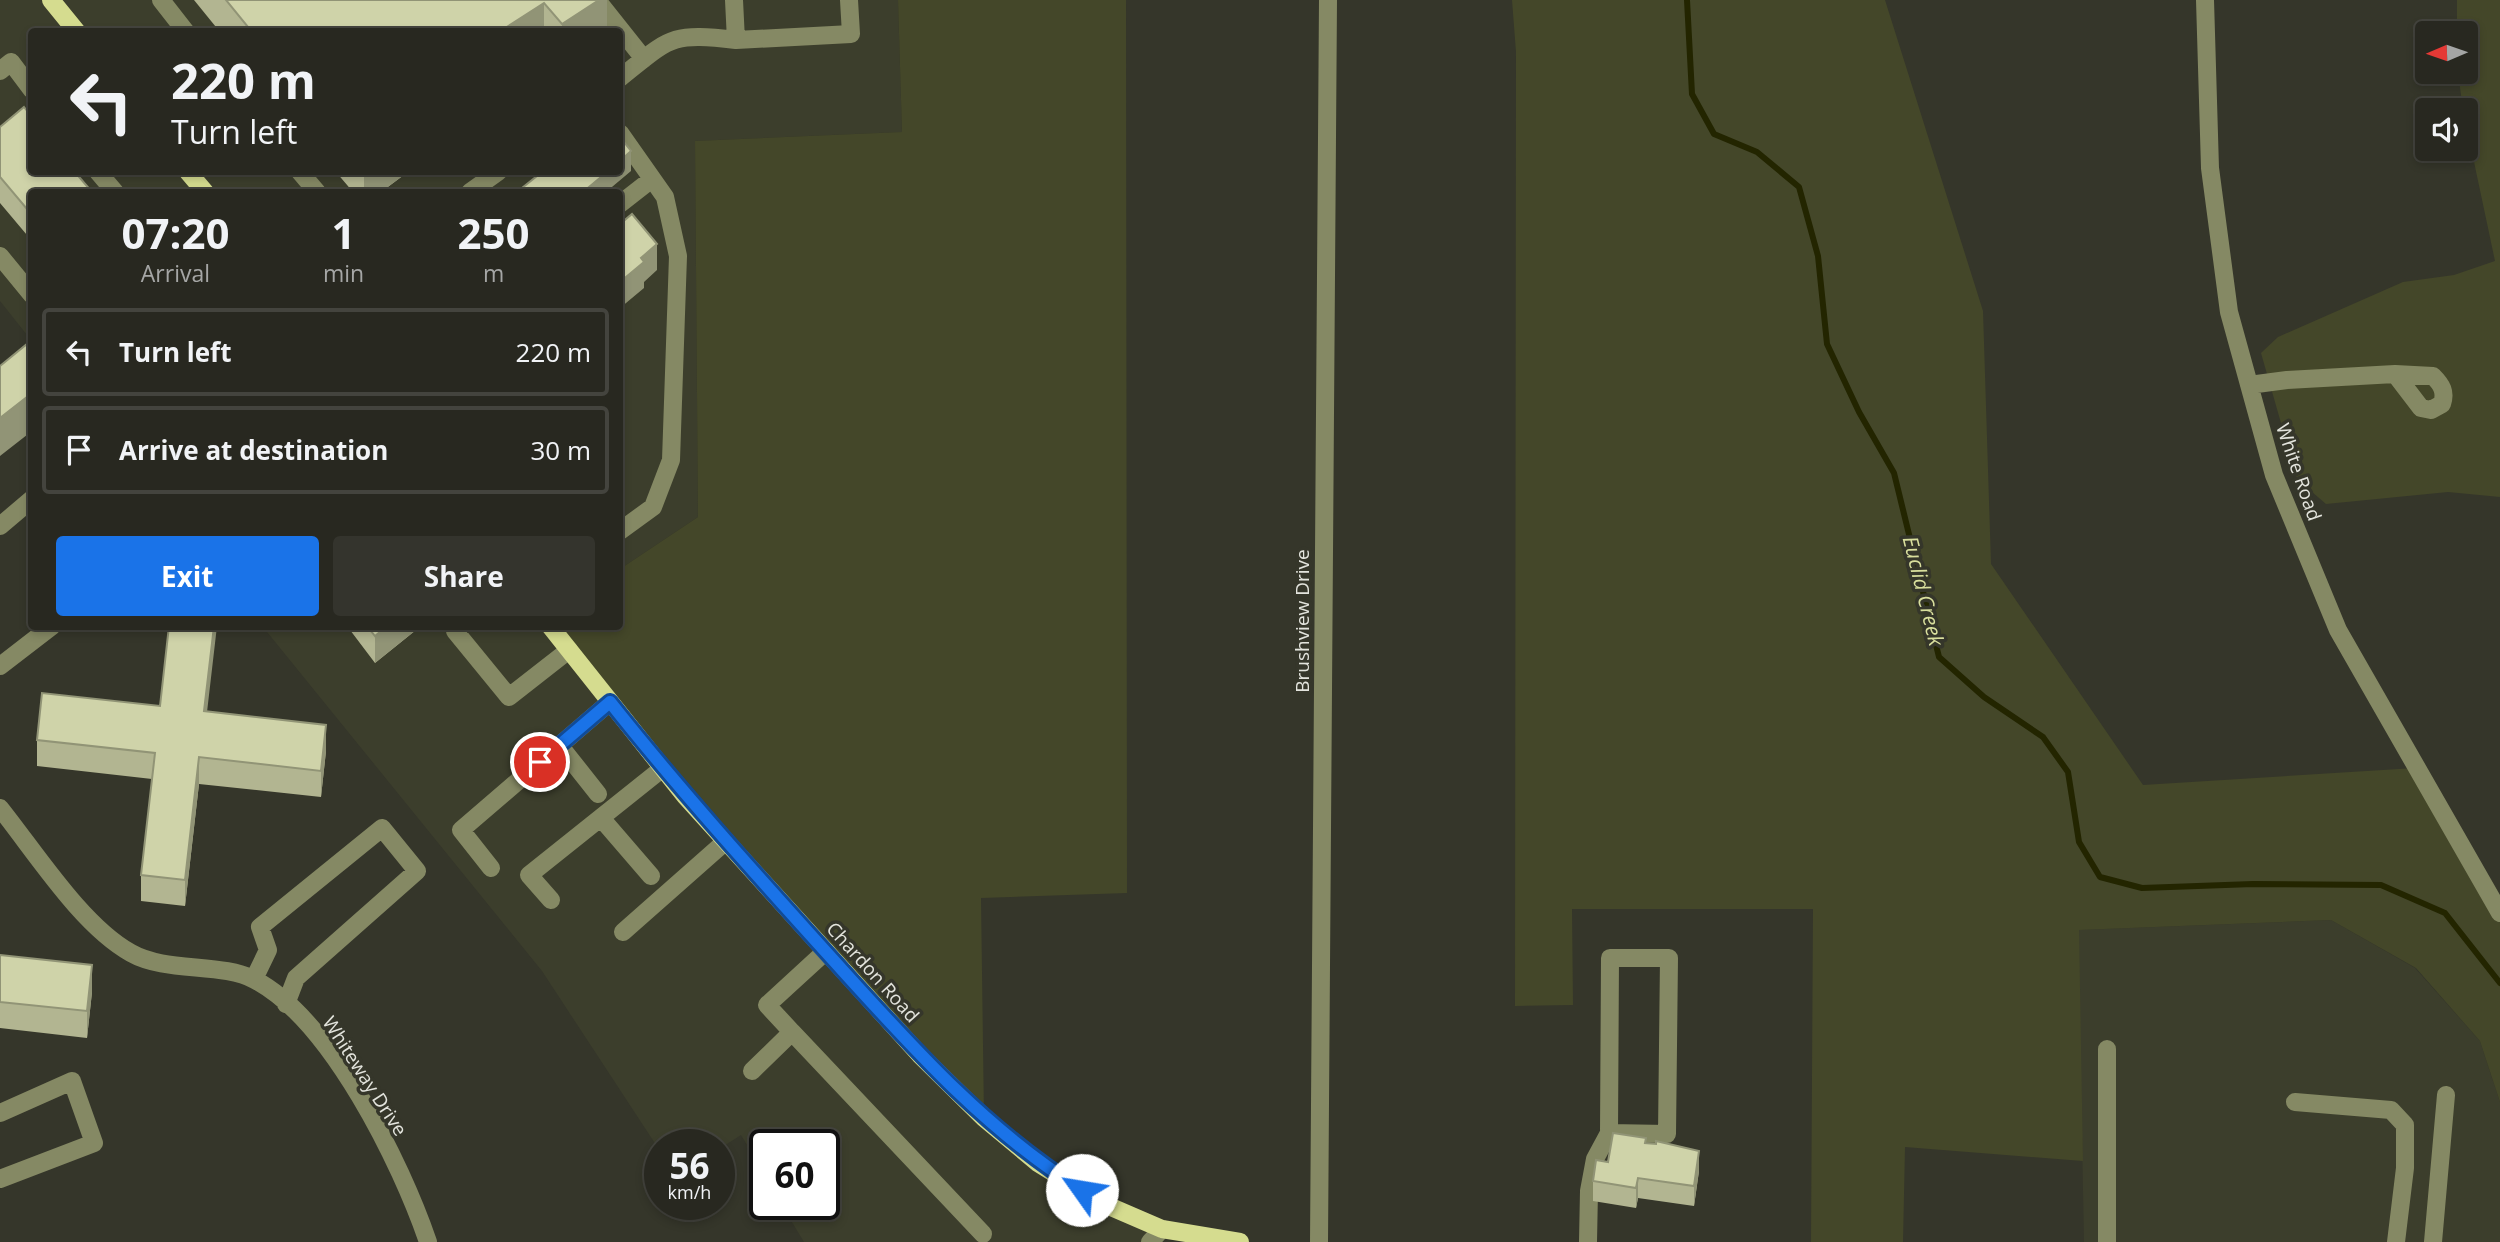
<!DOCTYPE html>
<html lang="en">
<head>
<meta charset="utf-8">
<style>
  :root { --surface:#282820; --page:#34342d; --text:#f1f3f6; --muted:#a5a6a5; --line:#44443e; --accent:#1a73e8 }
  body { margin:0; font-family:"Open Sans",sans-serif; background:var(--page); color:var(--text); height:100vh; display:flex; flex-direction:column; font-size:26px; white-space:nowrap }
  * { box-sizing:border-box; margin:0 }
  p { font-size:23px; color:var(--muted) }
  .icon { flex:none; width:38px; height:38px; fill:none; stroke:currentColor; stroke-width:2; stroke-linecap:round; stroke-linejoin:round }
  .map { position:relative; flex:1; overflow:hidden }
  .drawer { position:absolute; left:28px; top:189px; width:595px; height:441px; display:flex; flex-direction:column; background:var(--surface); border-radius:7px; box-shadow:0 4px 10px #0003,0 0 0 2px var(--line) }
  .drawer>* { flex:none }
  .top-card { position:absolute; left:28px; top:28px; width:595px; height:147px; border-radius:7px; box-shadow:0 4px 10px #0003,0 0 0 2px var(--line); background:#282820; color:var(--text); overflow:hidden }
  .needle { width:46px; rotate:268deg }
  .buttons { position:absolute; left:2415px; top:21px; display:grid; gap:14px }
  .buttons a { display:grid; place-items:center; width:63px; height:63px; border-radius:7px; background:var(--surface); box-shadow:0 4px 10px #0003,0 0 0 2px var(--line); font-size:35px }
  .speed { position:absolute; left:644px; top:1129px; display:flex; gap:14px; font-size:35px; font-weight:700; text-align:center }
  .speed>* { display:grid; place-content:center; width:91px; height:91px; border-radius:50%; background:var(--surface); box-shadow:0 4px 10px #0003,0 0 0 2px var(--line); line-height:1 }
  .speed small { font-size:18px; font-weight:400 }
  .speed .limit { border:4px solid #111; border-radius:10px; background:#fff; color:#111 }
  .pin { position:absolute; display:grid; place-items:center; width:60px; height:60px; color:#fff; margin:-30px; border:4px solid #fff; border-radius:50%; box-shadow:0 2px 7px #0007 }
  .me { position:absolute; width:77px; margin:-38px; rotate:302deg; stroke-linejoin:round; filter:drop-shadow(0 0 5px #0008) }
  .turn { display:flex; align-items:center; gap:24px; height:147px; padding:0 28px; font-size:32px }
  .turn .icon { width:91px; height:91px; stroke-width:2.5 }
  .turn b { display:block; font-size:49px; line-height:60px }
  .eta { display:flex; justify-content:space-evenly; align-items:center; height:119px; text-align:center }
  .eta b { font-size:42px; font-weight:700; line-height:49px }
  .button { display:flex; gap:14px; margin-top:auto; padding:14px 28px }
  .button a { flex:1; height:80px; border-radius:7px; background:var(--accent); color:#fff; font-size:28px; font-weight:700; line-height:80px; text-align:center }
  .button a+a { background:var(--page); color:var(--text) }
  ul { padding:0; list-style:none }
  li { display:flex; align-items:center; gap:21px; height:88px; margin:0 14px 10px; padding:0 14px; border:4px solid var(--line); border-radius:7px }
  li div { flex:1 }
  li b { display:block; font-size:26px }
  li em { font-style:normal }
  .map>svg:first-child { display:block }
  .built { fill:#3c3e2c; fill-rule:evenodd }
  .green { fill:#444729 }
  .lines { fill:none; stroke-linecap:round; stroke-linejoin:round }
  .stream { stroke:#232500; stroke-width:6 }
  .minor { stroke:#858964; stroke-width:18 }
  .major { stroke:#d5dc8f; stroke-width:18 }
  .wall { fill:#b2b591 }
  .shaded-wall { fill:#919476 }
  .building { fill:#cfd3a9; stroke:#919476; stroke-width:2 }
  .route-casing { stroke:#114b97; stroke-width:18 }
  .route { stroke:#1a73e8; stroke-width:12 }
  .labels { text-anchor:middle; stroke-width:7; stroke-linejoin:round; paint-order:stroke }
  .street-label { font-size:19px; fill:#e3e4dd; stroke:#35362a }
  .water-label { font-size:21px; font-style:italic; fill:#d9df9d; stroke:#35362a }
</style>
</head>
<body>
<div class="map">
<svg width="2500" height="1242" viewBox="0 0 2500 1242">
  <rect width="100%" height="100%" fill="#35362a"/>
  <path class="built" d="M0,0h898l4,132 -207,9 3,376 -78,52v-377h-588l-1,148 -31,-39zM32,32h588v140h-588z
    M263,627h287l135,169 353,367 124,66 -12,13h-346l-23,-38h43v-60h-59v31l-24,-40 -22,14v-5h-59v7l-118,-180z
    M2331,920l84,48 65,73 20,61v140h-416l-6,-312z"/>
  <path class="green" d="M898,0h228l1,893 -146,5 3,220 -64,-63 -370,-428 70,-1v-57l78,-52 -3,-376 207,-9z
    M1512,0h373l98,311 8,253 152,221 272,-17 85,145v189l-20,-61 -64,-73 -85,-48 -252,10 4,231 -178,-14 -2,95h-92l2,-333h-241l1,96 -58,1 1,-954z
    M2457,0h43v497l-52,-5 -122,12 -29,-25 -36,-126 17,-16 125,-55 51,-7 41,-14 -29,-137v-14h-3l-5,-38h8v-39h-9z"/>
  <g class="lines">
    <path class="stream" d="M1687,0l5,94 22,40 43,18 42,35 19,69 9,88 32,68 35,61 45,184 45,40 59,40 25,35 11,70 21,35 42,11 111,-4 128,1 64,28 55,70"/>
    <path class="minor" d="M161,0l25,32
      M597,0l47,59
      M734,0l2,40 115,-6 -2,-34
      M2205,0l5,168 19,144 45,163 64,155 162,283
      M0,71l11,-9 21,28
      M620,78c50,-40 50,-46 116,-38
      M620,133l45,64 13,59 -7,204 -18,47 -33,24
      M98,172l17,20
      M300,172l17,20
      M470,192l28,-20
      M620,204l32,-25
      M0,256l32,39
      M2249,385l38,-5 108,-6 26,34 10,2 11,-6c4,-12 0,-19 -9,-28l-38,-2
      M0,526l32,-27
      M461,626l-6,5 54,66 60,-47
      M0,666l52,-40
      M560,746l38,48
      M0,808c36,45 82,118 131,145 35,20 91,9 124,27 76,40 146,183 173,262
      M601,818l50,58
      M491,868l-30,-38 149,-128
      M551,900l-22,-25 134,-107
      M623,932l103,-91
      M254,979l14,-29 -8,-23 122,-99 35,43 -121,107 -10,26
      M792,1032l191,202
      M2107,1049v193
      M752,1071l40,-39 -25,-27 59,-54
      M2295,1102l96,8 14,15v43l-9,74
      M0,1113l72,-32 22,62 -94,36
      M1150,1242l12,-13
      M1319,1242l9,-1242
      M1588,1242l1,-51 6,-32 14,-26 1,-175h59l-2,176 -58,-1
      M2433,1242l13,-147"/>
    <path class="major" d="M51,0l26,32
      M188,172l17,20
      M550,626l135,170 235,259 64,63 54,45 66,41 58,25 78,13"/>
  </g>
  <path class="wall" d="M194,0h413v32h-387z
    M0,127l32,65v49l-32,-38z
    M336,172h72l-27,20h-28z
    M347,626h69v4l-41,33z
    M207,712l119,39 -5,46 -122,-13 -14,122 -44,-5v-26l11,-96 -115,-13v-26z
    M0,955l92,37 -5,46 -87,-10z
    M1646,1143l53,28 -5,35 -56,-8 -2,10 -43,-7v-20l15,-19z"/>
  <path class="shaded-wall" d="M599,0h8v32h-45v-8z
    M544,3v29h-45z
    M631,151v20l-25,21h-23l24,-20h13v-11z
    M364,172h44l-27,20h-17z
    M657,244v26l-13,12v6l-24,20v-26l21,-24z
    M32,393v38l-32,25v-38z
    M214,626h3l-13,112v-27z
    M387,626h29v4l-41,33v-27z
    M326,725v26l-5,46v-26z
    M199,757v27l-14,122v-26z
    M92,965v27l-5,46v-27z
    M1699,1151v20l-5,35v-20z
    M1638,1178v20l-2,10v-20z"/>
  <path class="building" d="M226,0h373l-37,24 -18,-21 -45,29h-247z
    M24,107l8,10v55h43l17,20h-60v23l-32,-38v-50z
    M620,137l11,14 -11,10z
    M542,172h65l-24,20h-66z
    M632,214l25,30 -16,14 3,4 -24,20v-58z
    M27,344l5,6v43l-32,25v-52z
    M169,626h45l-10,85 122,14 -5,46 -122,-14 -14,123 -44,-5 14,-122 -118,-13 5,-47 118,13z
    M367,626h20l-12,10z
    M0,955l92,10 -5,46 -87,-9z
    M1613,1133l33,5 -1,5 11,1v-3l43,10 -5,35 -56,-8 -2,10 -43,-7 3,-21 12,2z"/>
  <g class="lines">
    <g class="route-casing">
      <path id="route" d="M540,762l70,-60c69,87 142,168 216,250 79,87 156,176 256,238"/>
    </g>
    <use href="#route" class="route"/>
  </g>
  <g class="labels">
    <g class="street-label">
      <text transform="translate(2299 472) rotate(71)" y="7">White Road</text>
      <text transform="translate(1302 621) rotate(-90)" y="7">Brushview Drive</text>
      <text transform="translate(873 972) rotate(48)" y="7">Chardon Road</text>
      <text transform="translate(365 1076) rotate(57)" y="7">Whiteway Drive</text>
    </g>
    <g class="water-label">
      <text transform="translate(1923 591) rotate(76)" y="7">Euclid Creek</text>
    </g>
  </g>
</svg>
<div class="buttons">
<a><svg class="needle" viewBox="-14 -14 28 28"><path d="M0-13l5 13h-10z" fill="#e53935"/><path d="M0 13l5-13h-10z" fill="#a5a6a5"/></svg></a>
<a><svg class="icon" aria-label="sound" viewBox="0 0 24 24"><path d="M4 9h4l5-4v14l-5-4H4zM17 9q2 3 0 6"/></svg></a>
</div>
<div class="speed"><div>56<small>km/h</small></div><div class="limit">60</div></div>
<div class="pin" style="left:540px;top:762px;background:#d93025"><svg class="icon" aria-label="arrive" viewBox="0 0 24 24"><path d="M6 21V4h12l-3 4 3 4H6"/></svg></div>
<svg class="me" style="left:1082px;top:1190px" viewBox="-20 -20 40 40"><circle r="19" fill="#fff"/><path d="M0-13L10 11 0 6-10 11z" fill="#1a73e8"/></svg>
<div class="top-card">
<div class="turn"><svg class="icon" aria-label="left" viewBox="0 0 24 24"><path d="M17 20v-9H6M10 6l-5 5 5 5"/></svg><div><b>220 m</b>Turn left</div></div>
</div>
<section class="drawer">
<div class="eta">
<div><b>07:20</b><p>Arrival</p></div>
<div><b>1</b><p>min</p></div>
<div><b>250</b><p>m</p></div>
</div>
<ul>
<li><svg class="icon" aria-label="left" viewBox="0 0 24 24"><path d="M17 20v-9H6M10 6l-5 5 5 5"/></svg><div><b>Turn left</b></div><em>220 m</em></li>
<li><svg class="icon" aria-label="arrive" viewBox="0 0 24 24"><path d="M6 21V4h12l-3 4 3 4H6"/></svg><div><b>Arrive at destination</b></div><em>30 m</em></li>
</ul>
<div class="button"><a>Exit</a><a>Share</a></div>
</section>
</div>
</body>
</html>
